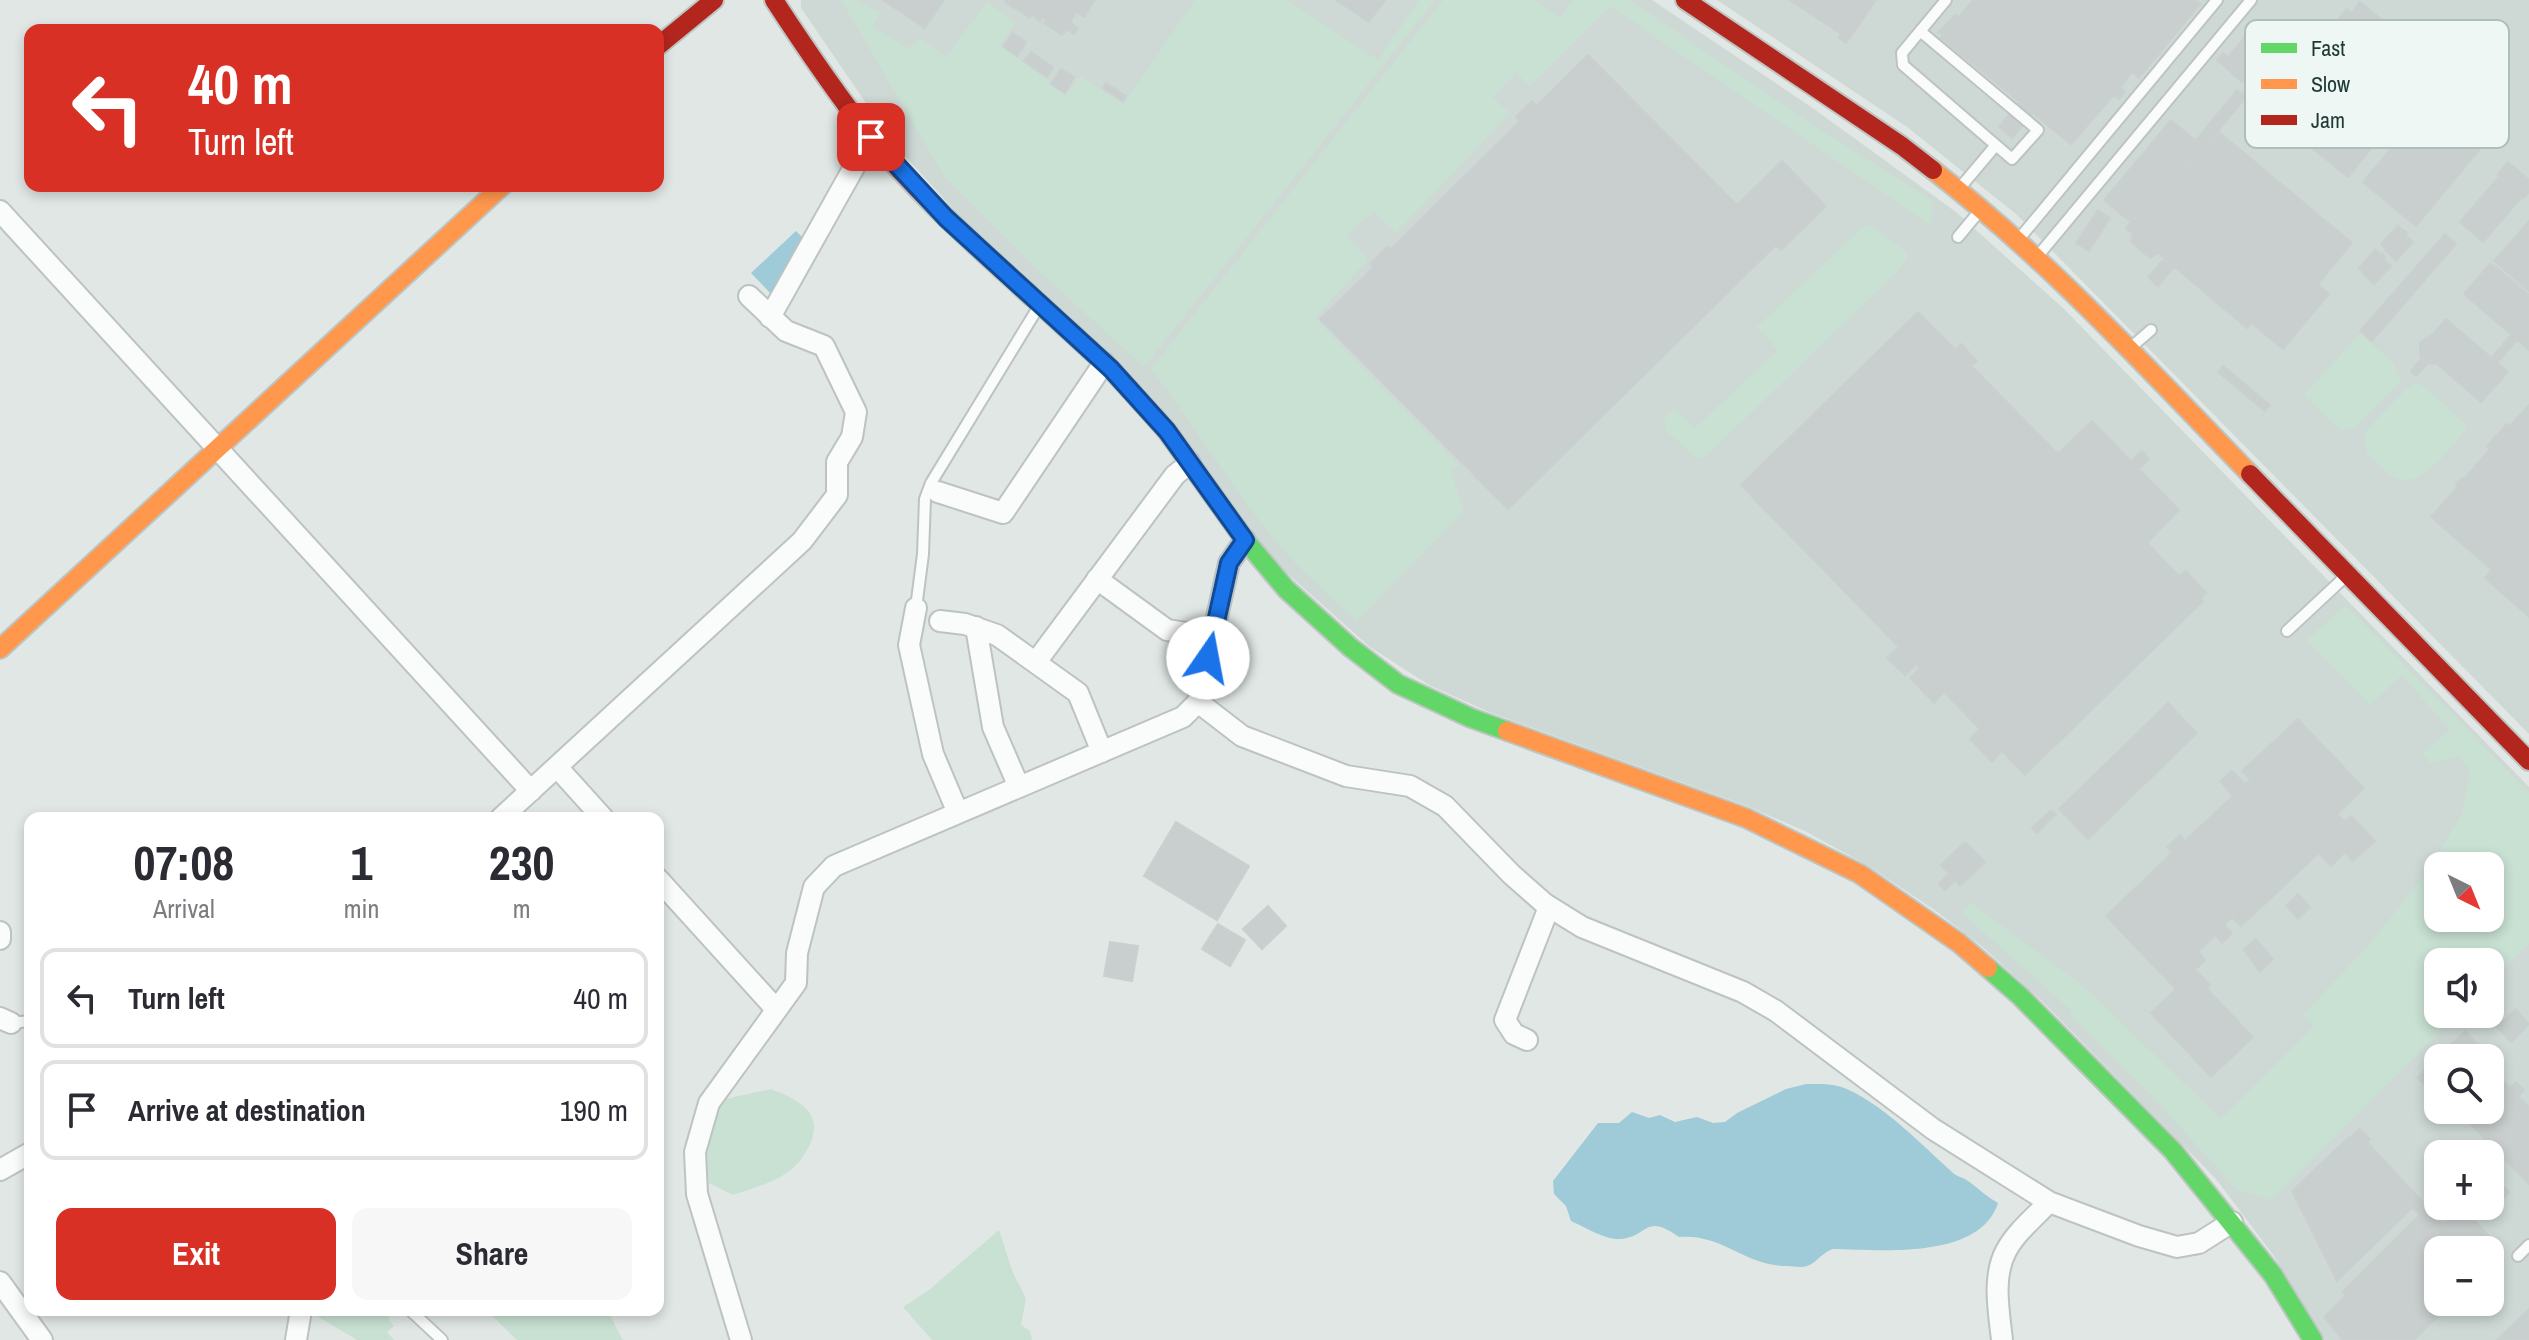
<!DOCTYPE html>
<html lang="en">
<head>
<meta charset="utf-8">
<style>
  :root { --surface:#fff; --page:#f7f7f7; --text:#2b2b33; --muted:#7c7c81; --line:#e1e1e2; --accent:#d93025 }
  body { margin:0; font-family:"Archivo Narrow",sans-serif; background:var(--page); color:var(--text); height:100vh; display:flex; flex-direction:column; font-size:30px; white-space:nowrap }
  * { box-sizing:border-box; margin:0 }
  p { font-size:26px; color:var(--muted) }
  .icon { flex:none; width:44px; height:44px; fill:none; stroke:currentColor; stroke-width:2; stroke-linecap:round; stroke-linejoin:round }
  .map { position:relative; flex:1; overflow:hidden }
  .drawer { position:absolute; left:24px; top:812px; width:640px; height:504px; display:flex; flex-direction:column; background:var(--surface); border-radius:16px; box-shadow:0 4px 12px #0003 }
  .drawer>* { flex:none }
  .banner { position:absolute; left:24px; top:24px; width:640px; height:168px; border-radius:16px; box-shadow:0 4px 12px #0003; background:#d93025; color:#fff; overflow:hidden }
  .needle { width:52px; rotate:137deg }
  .tools { position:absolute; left:2424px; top:852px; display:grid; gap:16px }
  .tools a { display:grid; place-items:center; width:80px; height:80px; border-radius:16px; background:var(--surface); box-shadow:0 4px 12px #0003; font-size:40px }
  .pin { position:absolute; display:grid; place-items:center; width:68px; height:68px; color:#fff; margin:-34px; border-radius:16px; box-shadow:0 4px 12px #0006 }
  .me { position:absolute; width:88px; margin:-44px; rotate:12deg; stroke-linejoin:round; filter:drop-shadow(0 0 6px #0008) }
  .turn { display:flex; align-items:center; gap:28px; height:168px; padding:0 32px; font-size:36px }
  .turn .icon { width:104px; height:104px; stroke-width:2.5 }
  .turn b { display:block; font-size:56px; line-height:68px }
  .eta { display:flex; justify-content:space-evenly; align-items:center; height:136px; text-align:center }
  .eta b { font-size:48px; font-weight:700; line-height:56px }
  .button { display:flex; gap:16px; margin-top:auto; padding:16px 32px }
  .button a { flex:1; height:92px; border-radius:16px; background:var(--accent); color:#fff; font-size:32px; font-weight:700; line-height:92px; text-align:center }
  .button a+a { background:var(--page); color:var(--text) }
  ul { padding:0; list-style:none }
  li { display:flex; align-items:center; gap:24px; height:100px; margin:0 16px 12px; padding:0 16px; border:4px solid var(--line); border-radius:16px }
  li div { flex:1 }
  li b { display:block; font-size:30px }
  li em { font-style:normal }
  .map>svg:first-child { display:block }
  .built { fill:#ced9d5; fill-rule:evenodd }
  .green { fill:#c8e1d3; fill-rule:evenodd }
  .water { fill:#9fcad7 }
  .building { fill:#c9cfce; stroke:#c9d0ce; stroke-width:2 }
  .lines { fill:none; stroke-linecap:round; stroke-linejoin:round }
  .lane-casing { stroke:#bdc3c2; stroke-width:14 }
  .street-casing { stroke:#bdc3c2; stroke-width:24 }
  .fast-casing { stroke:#bdc5c2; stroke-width:22 }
  .slow-casing { stroke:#bdc5c2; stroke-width:22 }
  .jam-casing { stroke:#bdc5c2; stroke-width:22 }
  .lane { stroke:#fafbfb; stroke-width:10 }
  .street { stroke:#fafbfb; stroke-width:20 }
  .fast { stroke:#63d668; stroke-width:18 }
  .slow { stroke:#ff974d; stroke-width:18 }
  .jam { stroke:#b3261e; stroke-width:18 }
  .route-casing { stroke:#114b97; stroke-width:20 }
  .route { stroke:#1a73e8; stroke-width:14 }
  .key { fill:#eef7f3; stroke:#b0beba; stroke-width:2 }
  .key-label { font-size:22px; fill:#1f3935 }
</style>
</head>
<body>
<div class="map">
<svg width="2529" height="1340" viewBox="0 0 2529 1340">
  <rect width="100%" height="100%" fill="#e0e7e5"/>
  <path class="built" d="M801,0h851l162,109 142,103 108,97 465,478v553h-204l-51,-84 -58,-77 -174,-178 -57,-52 -49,-38 -66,-44 -63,-35 -60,-26 -258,-94 -60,-27 -59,-38 -90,-80 -386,-423 -93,-136zM2438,866h52v52h-52zM2438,962h52v52h-52zM2438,1058h52v52h-52zM2438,1154h52v52h-52zM2438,1250h52v52h-52z
    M1717,0h812v734l-513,-520 -109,-87z"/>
  <path class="green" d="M841,0h13l26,12 -7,15 37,22 10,-11 26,19 41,-55 28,21 -15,23 67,48 15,-18 41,29 72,-105h92l91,60 41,-60h16l-291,367 -105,-96 -95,-95z
    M1443,0h92l25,18 13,-18h56l196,133 107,67v26l-322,-220 -80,80 -14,-13 -24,24 18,16 -114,120 -22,-22 -27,24 21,24 -53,59 144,147 -8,7 13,39 -107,110c-23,-22 -49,-44 -71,-68 -50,-57 -88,-124 -135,-184z
    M1865,225l8,2 34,25v7l-10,13 -192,185 -9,1 -30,-28 -2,-11 10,-11 21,20 83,-78 -21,-23z
    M2360,334l35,30 1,9 6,7 -46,47 -15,3 -37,-35z
    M2416,383l9,4 43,40c-15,17 -46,63 -72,51 -10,-4 -20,-17 -29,-24l-2,-22 41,-43z
    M2346,605l183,188v150l-39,39v-20h-52v52h20l-187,186 -35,-11 -85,-94 -80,-79 1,-5 -110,-98 8,-11 113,84 138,133 93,-93 -10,-12 64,-68 56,-70 38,-62 8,-44 -12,-14 -26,8 -10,-10 28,-24 -48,-55 -32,30 -63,-65zM2438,866h52v52h-52z
    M771,1089c13,5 28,11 37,22 17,19 -6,53 -23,63 -16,10 -34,15 -52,21l-30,-15c2,-31 4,-55 22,-81z
    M999,1230l14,43 13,25 -5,27 9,6 2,9h-100l-29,-33 26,-17z
    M313,1310h83l-8,9 6,7 -7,6 7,8h-37l-45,-27z
    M486,1310h121l16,30h-106z"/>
  <path class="water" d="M796,231l8,8 -32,56 -21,-22z
    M1806,1084c15,0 29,-1 43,6 38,18 73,55 103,82 5,5 11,5 16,9 10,7 19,16 30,22 -18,57 -118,47 -165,46 -11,3 -16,14 -26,17 -6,2 -13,0 -19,0 -45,0 -63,-32 -109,-29 -35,-25 -30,0 -59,2 -15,1 -35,-12 -49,-18l-5,-15 -12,-12 -1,-13 45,-58h21l13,-11 17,6 11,-3 15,7 22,-5 16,6 12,-1 12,-9 49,-24z"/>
  <path class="building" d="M883,0h61l-19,28z
    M1006,0h89l-11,17 -8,-5 -6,10 8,6 -4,6 -8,-5 -4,6 -18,-12 3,-3 -5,-3 -2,4 -8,-6 -2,3 -25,-16z
    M1336,0h49l-16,22z
    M1790,0h86l-30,43 -7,-5 2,-4z
    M1973,0h221l6,4 -61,74 -7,-6 -12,16 5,4 -6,7 -5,-4 -43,49 -130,-106 2,-3 -5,-3 18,-17 3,2z
    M2360,2l78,63 -35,44 4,3 -9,11 -4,-3 -46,57 -100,-81 56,-68 21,17 18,-23 -4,-4 8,-9 5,4z
    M2256,24l21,17 -35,41 -25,-22 6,-7 5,4z
    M1013,33l13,9 -9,14 -14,-10z
    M1031,52l22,15 -6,10 -23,-16z
    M1588,55l149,150 45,-44 44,45 -45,44 -5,-5 -268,264 -188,-190 54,-52 -4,-3 18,-18 3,3 129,-128 -4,-4 16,-16 5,5z
    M1061,69l13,8 -9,16 -14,-9z
    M2450,76l54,44 -88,106 -53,-44 46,-55 -7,-7 11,-13 7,6z
    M2253,81l4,3 -112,135 -7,-6 -7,8 -3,-2 45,-54 7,6 17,-22 -5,-4 45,-55 5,4z
    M1106,83l20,13 -3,5 -20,-13z
    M2020,102l13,11 -21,25 -13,-11z
    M2171,120l24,20 -4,5 6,4 -17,21 -7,-6 -46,55 -23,-19z
    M2219,132l133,111 -34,41 11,10 -46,55 -32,-26 -4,5 -89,-75 -8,5 -19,-16 2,-8 -7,-6 12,-14 7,6z
    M2508,162l21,18v12l-5,6 -27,-23z
    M2498,178l23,20 -38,44 -23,-20z
    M2098,210l12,8 -21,33 -13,-8z
    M2529,221v70l-35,-30z
    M2398,226l5,5 -17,18 -5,-5z
    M2404,230l3,3 -2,2 8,7 -17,19 -11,-11z
    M2445,234l11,10 -84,97 -12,-10z
    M2375,250l6,5 -17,18 -5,-5z
    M2382,254l3,3 -2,2 8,7 -17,18 -11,-10z
    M2164,259l10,8 -16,19 -10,-9z
    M2490,264l5,2 34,29 -1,54 -64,-55z
    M1918,312l20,20 -177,174 -20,-21z
    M2446,319l62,53 -27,30 -44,-38 -9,-1 -8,-7v-14l13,-8z
    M1938,332l120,122 34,-33 87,89 -32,33 56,58 -178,174 -23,-24 -10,11 -22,-23 10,-10 -36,-37 -10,11 -24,-25 10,-10 -4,-4 -11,11 -18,-17 12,-11 -138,-141z
    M2511,335l6,5 -20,23 -6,-5z
    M1961,344l16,17 -6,5 -15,-16z
    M2422,358l6,5 -12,13 -5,-5z
    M2223,366l47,39 -5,6 -47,-39z
    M2529,405v212l-44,-39 7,-8 -61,-53 27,-31 -2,-2 6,-6 2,1 26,-30 -3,-3 20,-22 3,2z
    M2142,451l7,8 -10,10 -8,-8z
    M2186,571l20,22 -5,5 -22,-22z
    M2168,703l29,30 -109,106 -29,-30z
    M2298,719l7,8 -55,52 -8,-8z
    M2305,727l59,61 -140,137 8,8 -10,10 -7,-8 -17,17 7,8 -10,10 15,15 -3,4 46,48 -42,40 -60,-64 25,-24 -70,-73 66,-63 -5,-6 13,-12 5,6 48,-45 -13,-15 12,-10 13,13z
    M2051,810l5,4 -19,19 -5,-5z
    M2337,814l7,7 7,-5 24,25 -22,20 -8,-9 -14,14 -12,-13 -78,73 -9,-9z
    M1176,822l73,44 -32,54 -73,-44z
    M1965,842l20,20 -25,24 -19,-21z
    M1948,875l6,6 -9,9 -6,-6z
    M2298,894l12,13 -12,12 -12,-13z
    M1268,906l18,20 -24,23 -19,-20z
    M1218,924l27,16 -15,26 -28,-17z
    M2256,939l17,20 -13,13 -16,-22z
    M1110,942l28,4 -6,35 -28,-5z
    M2516,1009l13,15 -18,18 -14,-15z
    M2475,1014h12l4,4 -10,9 -10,-10z
    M2465,1031l13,14 -13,13h-27v5l-3,-3z
    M2490,1067l20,21 6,-6 8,8 -6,6 11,11v77l-72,-74h33z
    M2424,1071l9,13 -4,4 -12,-10z
    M2359,1129l11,10 -3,3 76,82 18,-17 40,41 -11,11v-9h-37l-104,-111z
    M2348,1138l66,68 -77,75 -45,-90z
    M2490,1173l19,19 -15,15 -4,-4z
    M2420,1215l33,35h-15v52h15l-39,38h-71l-19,-23 22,-22 -3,-4z
    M2529,1309v31h-32z"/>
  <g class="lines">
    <g class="lane-casing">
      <path id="lane" d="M1920,31l118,99 -26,29 -109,-94 -1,-12 44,-53
        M1959,189l37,-44
        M1958,237l24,-29
        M2019,239l198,-239
        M2037,257l214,-257
        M2129,349l22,-19
        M916,608l7,-54 2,-55 6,-16 108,-177
        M2287,631l60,-56
        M11,1023l19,-2
        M2518,1256l11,-11
        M410,1310l32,30"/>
    </g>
    <g class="street-casing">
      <path id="street" d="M0,211l531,580
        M770,317l101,-180
        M938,492l65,21 101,-150
        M1097,579l70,51 45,7
        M916,608l-7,37 24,109 25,59
        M940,621l25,3 32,11 81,58 24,59
        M976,627l17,100 26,60
        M1036,662l139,-187 15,-12
        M1198,702l44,34 104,40 64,10 35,20 66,68 34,30 37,23 161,65 33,19 157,118 116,73 90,34 38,11 22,-4 33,-21
        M557,767l46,51
        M501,818l301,-277 35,-46v-33l15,-25 4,-25 -32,-66 -38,-15 -37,-35
        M658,879l118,130
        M0,932v7
        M0,1018l11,5
        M1527,1040l-13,-6 -9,-14 44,-113
        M0,1170l30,-17
        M0,1282l42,58
        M296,1340l5,-30
        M741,1340l-44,-146 -2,-42 14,-49 87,-120 1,-30 17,-66 20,-21 349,-149 15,-15 31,-139 16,-23
        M2002,1340c-3,-28 -10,-63 4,-89 10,-19 29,-34 43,-49"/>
    </g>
    <g class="fast-casing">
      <path id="fast" d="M1030,295l81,74 56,62 78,109 41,49 64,58 48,37 73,34 36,13
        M1988,968l32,28 153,155 100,124 40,65"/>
    </g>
    <g class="slow-casing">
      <path id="slow" d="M1933,170c116,90 215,199 317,304
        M0,649l502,-463
        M1507,731l239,87 114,56 99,69 29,25"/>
    </g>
    <g class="jam-casing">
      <path id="jam" d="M774,0c30,46 61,92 95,135 48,59 105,109 161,160
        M1685,0l217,146 31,24
        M658,46l56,-46
        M2250,474l279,287"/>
    </g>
    <use href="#lane" class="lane"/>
    <use href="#street" class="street"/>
    <use href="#fast" class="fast"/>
    <use href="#slow" class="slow"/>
    <use href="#jam" class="jam"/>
  </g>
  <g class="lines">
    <g class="route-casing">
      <path id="route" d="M871,137l75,81 165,151 56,62 78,109 -16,23 -21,95"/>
    </g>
    <use href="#route" class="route"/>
  </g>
  <rect x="2245" y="20" width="264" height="128" rx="12" class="key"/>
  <rect x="2261" y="43" width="36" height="10" fill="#63d668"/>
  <rect x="2261" y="79" width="36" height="10" fill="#ff974d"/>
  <rect x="2261" y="115" width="36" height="10" fill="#b3261e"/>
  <g class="key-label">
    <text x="2311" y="56">Fast</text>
    <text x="2311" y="92">Slow</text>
    <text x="2311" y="128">Jam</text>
  </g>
</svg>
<div class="tools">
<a><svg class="needle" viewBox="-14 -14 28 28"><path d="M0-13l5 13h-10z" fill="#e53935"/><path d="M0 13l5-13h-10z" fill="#7c7c81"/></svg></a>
<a><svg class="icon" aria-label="sound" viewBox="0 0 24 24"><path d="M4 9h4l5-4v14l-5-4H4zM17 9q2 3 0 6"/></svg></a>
<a><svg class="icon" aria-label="search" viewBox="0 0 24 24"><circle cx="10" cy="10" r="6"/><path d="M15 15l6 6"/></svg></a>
<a>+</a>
<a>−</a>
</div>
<div class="pin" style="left:871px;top:137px;background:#d93025"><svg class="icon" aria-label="arrive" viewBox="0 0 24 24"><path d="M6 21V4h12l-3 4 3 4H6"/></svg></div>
<svg class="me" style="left:1208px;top:658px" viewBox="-20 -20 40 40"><circle r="19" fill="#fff"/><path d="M0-13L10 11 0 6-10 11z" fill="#1a73e8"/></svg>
<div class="banner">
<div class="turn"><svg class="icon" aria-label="left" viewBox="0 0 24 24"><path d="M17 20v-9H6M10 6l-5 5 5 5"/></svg><div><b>40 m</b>Turn left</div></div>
</div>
<section class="drawer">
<div class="eta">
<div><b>07:08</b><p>Arrival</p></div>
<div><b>1</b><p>min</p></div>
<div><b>230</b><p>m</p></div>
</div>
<ul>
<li><svg class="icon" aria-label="left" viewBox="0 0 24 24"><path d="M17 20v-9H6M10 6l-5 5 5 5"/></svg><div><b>Turn left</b></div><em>40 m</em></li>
<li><svg class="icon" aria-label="arrive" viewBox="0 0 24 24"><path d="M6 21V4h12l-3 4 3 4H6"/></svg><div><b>Arrive at destination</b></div><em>190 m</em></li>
</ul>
<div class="button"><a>Exit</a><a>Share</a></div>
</section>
</div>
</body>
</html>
